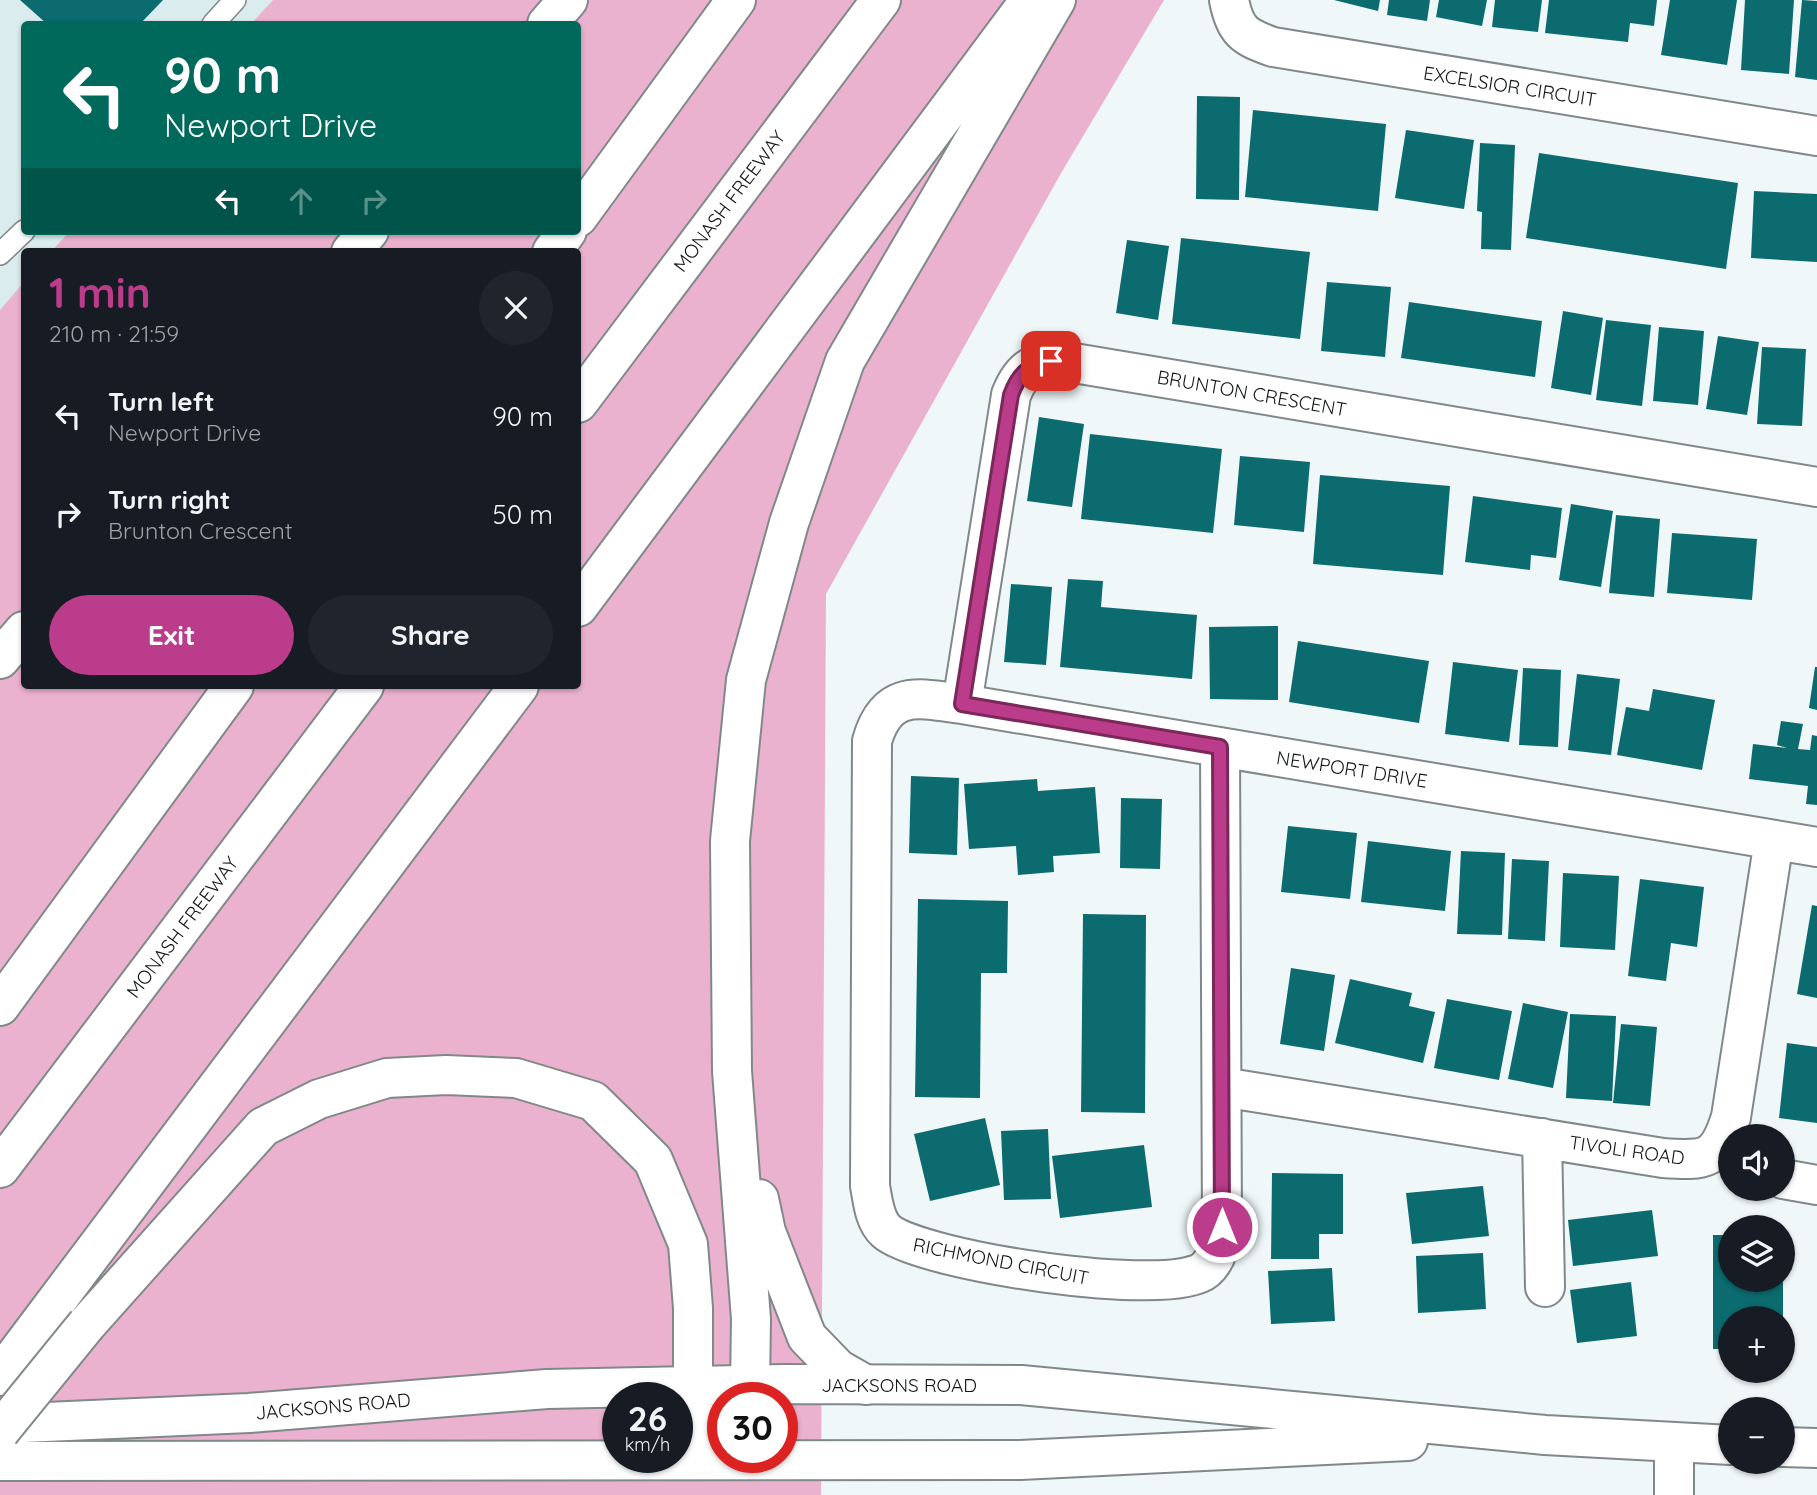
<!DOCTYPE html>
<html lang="en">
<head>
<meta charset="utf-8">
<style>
  :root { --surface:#171b24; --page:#20242c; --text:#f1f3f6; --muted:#9ea1a6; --accent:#bb3c8a }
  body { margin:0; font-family:Quicksand,sans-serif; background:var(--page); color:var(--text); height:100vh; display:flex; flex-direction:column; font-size:26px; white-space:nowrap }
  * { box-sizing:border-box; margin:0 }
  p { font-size:23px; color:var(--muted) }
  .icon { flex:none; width:38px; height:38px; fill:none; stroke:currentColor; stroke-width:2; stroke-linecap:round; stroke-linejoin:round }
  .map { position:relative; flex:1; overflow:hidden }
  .drawer { position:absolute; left:21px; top:248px; width:560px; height:441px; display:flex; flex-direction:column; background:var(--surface); border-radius:7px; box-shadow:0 2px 5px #0004 }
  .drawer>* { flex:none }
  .hud { position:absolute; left:21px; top:21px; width:560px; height:214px; border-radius:7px; box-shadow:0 2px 5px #0004; background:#00695c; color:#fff; overflow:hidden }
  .fabs { position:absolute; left:1718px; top:1124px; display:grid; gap:14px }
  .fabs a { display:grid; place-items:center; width:77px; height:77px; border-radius:50%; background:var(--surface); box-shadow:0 2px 5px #0004; font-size:35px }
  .speed { position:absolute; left:602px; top:1382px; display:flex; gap:14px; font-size:35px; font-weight:700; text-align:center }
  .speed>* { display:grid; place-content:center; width:91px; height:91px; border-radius:50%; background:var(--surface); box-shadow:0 2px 5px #0004; line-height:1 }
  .speed small { font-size:18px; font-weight:400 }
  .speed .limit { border:10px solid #d22; background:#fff; color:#111 }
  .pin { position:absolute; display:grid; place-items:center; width:60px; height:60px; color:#fff; margin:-30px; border-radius:14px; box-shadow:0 4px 10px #0006 }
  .me { position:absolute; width:77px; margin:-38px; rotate:0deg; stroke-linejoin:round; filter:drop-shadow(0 0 5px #0008) }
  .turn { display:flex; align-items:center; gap:24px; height:147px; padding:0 28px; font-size:32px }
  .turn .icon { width:91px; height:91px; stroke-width:2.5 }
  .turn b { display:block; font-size:49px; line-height:60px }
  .lanes { display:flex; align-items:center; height:66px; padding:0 28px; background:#0003; justify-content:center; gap:35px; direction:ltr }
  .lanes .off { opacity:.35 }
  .round { display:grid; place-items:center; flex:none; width:74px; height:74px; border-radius:37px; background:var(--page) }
  .head { display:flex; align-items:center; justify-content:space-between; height:119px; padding:0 28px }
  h1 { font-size:42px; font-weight:700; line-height:52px; color:var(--accent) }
  .cta { display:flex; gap:14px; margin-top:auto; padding:14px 28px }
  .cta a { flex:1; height:80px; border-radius:42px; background:var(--accent); color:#fff; font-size:28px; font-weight:700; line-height:80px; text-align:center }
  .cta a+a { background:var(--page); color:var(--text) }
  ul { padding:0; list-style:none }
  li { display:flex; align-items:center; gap:21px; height:98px; padding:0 28px }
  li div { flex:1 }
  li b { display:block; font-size:26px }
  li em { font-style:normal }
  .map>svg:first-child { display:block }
  .built { fill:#daeced }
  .green { fill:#ebb2cf; fill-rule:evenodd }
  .building { fill:#0b6b6f }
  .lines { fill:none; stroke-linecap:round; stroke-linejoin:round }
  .lane-casing { stroke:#818889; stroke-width:24 }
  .street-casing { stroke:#818889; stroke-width:42 }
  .secondary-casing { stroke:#818889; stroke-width:42 }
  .primary-casing { stroke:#818889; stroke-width:42 }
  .highway-casing { stroke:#818889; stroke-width:42 }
  .lane { stroke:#fff; stroke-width:21 }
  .street { stroke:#fff; stroke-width:38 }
  .secondary { stroke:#fff; stroke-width:38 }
  .primary { stroke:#fff; stroke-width:38 }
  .highway { stroke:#fff; stroke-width:38 }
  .highway-bridge-casing { stroke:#818889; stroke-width:42; stroke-linecap:butt }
  .highway-bridge { stroke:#fff; stroke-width:38 }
  .route-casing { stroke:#7a275a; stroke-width:18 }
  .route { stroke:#bb3c8a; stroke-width:12 }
  .labels { text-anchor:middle; stroke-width:7; stroke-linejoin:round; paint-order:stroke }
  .street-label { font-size:19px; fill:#131616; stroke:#fff }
</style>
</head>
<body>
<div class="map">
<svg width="1817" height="1495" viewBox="0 0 1817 1495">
  <rect width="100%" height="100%" fill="#eff7f8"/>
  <path class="built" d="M0,0h273l-21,24h-228v207h46l-18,21h-28v31l-24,28z"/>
  <path class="green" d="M273,0h891l-104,175 -234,419 -5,901h-821v-1185l24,-28v404h554v-434h-527l19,-21h508v-207h-327zM618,1398h59v60h-59zM723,1398h59v60h-59z"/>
  <path class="building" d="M20,0h143l-23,24h-93z
    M1334,0h46l-2,11z
    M1389,0h41l-3,21 -40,-6z
    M1439,0h48l-5,26 -46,-9z
    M1495,0h47l-4,32 -46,-5z
    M1549,0h108l-3,26 -24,-3 -2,19 -83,-9z
    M1670,0h67l-10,65 -66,-10z
    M1745,0h49l-5,74 -48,-4z
    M1802,0l15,1v79l-22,-3z
    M1197,96l43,1 -1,103 -43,-1z
    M1253,110l133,14 -8,87 -133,-14z
    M1406,130l68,10 -10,69 -69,-11z
    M1480,143l35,2 -4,105 -30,-1 1,-37 -5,-1z
    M1539,153l199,30 -12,86 -200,-31z
    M1754,191l63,3v68l-66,-4z
    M1181,238l129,14 -10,87 -128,-15z
    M1127,240l42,6 -11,74 -42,-7z
    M1327,282l64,5 -6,70 -64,-6z
    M1409,302l133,19 -7,56 -134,-19z
    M1563,311l40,7 -12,77 -40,-7z
    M1606,320l45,5 -9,81 -46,-6z
    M1659,327l45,4 -6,74 -45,-4z
    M1718,336l41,6 -12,73 -41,-6z
    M1762,347l44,2 -4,77 -45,-2z
    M1039,417l45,7 -12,83 -45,-6z
    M1090,434l132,15 -9,84 -132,-14z
    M1240,456l70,6 -6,70 -70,-7z
    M1320,475l130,11 -7,89 -130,-11z
    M1473,496l89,12 -6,50 -25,-3 -1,15 -65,-8z
    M1571,504l42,7 -12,76 -42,-7z
    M1616,515l44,4 -6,78 -45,-4z
    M1672,533l85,6 -5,61 -85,-7z
    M1068,579l35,2 -2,26 96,8 -5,64 -132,-12z
    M1011,584l41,3 -6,78 -42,-3z
    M1278,626v74l-68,-1 -1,-72z
    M1298,641l131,20 -10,62 -130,-21z
    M1453,662l65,8 -9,72 -64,-8z
    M1815,667h2v43l-8,-2z
    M1523,668l38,2 -3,77 -39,-2z
    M1577,674l43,5 -9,76 -43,-5z
    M1653,689l62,11 -13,70 -85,-15 9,-48 23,4z
    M1781,721l22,3 -5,25 12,1 2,-15 5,1v69l-11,-1 2,-18 -59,-7 4,-35 34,4 -10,-3z
    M911,776l48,2 -2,77 -48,-2z
    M1037,779l1,12 57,-4 5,66 -47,3 1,16 -36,3 -2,-29 -47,3 -5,-65z
    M1121,798l41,1 -2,70 -40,-1z
    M1288,826l69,7 -7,66 -69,-7z
    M1368,841l83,10 -6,60 -84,-9z
    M1461,851l44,2 -3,82 -45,-1z
    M1512,859l37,2 -4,80 -37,-2z
    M1563,873l56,3 -4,74 -55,-3z
    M1640,879l64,8 -7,60 -26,-4 -5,38 -38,-5z
    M918,899l90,2 -1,72h-26l-1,125 -65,-1z
    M1812,905l5,1v92l-20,-4z
    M1083,914l63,1 -1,198 -64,-1z
    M1291,968l44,7 -11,76 -44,-7z
    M1350,979l62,14 -3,13 26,6 -12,51 -88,-20z
    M1447,999l65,12 -13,69 -65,-12z
    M1523,1003l45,9 -15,76 -45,-9z
    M1570,1014l46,2 -4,85 -46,-3z
    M1621,1024l36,3 -7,79 -37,-3z
    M1787,1043l30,4v76l-38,-5z
    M985,1118l15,67 -70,16 -16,-67z
    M1048,1129l3,70 -47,1 -3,-69z
    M1144,1145l8,62 -92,11 -8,-62z
    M1272,1173l71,1v60h-24v25h-48z
    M1483,1186l6,50 -77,8 -6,-51z
    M1652,1210l6,46 -85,10 -5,-46z
    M1713,1235h18v44h52v39h-52v31h-18z
    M1483,1253l3,56 -68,4 -2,-57z
    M1332,1268l3,53 -64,3 -3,-53z
    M1631,1282l6,54 -60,7 -7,-53z"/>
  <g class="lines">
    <g class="lane-casing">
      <path id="lane" d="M213,24l22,-24
        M0,254l24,-23"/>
    </g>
    <g class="street-casing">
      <path id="street" d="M1229,0c6,31 15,37 44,47l544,89
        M962,704l49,-309c13,-33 29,-35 63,-32l743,124
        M1220,747l2,480c-2,15 -4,32 -17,43 -34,29 -286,-9 -319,-39 -12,-11 -13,-30 -16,-45l2,-445c15,-52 46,-43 90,-37l855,143
        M1222,1087l441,71c43,3 54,3 68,-41l43,-277
        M1542,1138l3,149
        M1783,1179l34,6"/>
    </g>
    <g class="secondary-casing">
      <path id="secondary" d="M1674,1444v51"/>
    </g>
    <g class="primary-casing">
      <path id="primary" d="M693,1386l4,73
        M0,1424l249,-11 298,-24 237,-5 237,1 524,50 186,10
        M1783,1447l34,1
        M0,1461l1020,-1 388,-19"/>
    </g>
    <g class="highway-casing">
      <path id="highway" d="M547,24l21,-24
        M578,217l158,-217
        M351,252l18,-21
        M552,252l15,-21
        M578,403l303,-403
        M578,607l452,-607
        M0,659l24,-28
        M0,1006l234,-320
        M0,1168l364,-482
        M759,1199l7,33 41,105 31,32 28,16
        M87,1324l176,-197 56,-28 68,-21 59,-3 70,3 77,23 60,59 35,84 5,64v78
        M0,1376l519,-690
        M750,1385l1,-66 -19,-248 -2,-230 16,-161 43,-157 56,-162 211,-361"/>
    </g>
    <use href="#lane" class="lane"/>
    <use href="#street" class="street"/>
    <use href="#secondary" class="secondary"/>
    <use href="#primary" class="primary"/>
    <use href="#highway" class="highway"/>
    <g class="highway-bridge-casing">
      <path id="highway-bridge" d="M0,1431l87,-107"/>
    </g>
    <use href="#highway-bridge" class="highway-bridge"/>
  </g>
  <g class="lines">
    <g class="route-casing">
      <path id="route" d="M1051,361c-23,5 -32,12 -40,34l-49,309 258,43 2,480"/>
    </g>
    <use href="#route" class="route"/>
  </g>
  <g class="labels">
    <g class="street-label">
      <text transform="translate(1510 86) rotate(9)" y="7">EXCELSIOR CIRCUIT</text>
      <text transform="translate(729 201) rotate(-53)" y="7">MONASH FREEWAY</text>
      <text transform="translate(1252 393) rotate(10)" y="7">BRUNTON CRESCENT</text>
      <text transform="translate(1352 769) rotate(9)" y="7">NEWPORT DRIVE</text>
      <text transform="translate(182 927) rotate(-53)" y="7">MONASH FREEWAY</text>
      <text transform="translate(1627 1150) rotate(8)" y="7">TIVOLI ROAD</text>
      <text transform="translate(1001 1261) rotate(11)" y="7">RICHMOND CIRCUIT</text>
      <text x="899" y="1392">JACKSONS ROAD</text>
      <text transform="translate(333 1406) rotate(-5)" y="7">JACKSONS ROAD</text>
    </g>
  </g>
</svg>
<div class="fabs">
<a><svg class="icon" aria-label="sound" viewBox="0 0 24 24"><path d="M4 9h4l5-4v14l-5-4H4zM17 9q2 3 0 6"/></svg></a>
<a><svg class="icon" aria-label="layers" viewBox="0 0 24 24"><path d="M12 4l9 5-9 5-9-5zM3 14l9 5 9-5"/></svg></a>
<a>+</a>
<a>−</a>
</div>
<div class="speed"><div>26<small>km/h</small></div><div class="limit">30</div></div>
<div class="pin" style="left:1051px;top:361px;background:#d93025"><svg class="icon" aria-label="arrive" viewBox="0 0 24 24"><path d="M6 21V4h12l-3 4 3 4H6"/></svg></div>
<svg class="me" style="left:1222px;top:1227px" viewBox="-20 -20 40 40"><circle r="17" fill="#bb3c8a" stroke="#fff" stroke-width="3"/><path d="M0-11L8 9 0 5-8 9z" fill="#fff"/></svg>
<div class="hud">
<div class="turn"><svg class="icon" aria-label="left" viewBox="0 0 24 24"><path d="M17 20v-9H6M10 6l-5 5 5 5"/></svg><div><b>90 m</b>Newport Drive</div></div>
<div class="lanes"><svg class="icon" aria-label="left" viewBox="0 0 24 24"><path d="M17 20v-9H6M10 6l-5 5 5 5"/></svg><svg class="icon off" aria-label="ahead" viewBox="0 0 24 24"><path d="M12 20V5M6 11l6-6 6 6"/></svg><svg class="icon off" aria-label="right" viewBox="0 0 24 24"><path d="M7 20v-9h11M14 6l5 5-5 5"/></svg></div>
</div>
<section class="drawer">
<div class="head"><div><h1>1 min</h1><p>210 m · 21:59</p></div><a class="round"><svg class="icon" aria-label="close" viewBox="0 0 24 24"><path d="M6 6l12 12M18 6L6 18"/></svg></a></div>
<ul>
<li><svg class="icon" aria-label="left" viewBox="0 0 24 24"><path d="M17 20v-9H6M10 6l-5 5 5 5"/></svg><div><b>Turn left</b><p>Newport Drive</p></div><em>90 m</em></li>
<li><svg class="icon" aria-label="right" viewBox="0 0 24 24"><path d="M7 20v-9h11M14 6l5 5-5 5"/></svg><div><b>Turn right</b><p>Brunton Crescent</p></div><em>50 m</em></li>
</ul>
<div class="cta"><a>Exit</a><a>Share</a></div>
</section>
</div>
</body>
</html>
